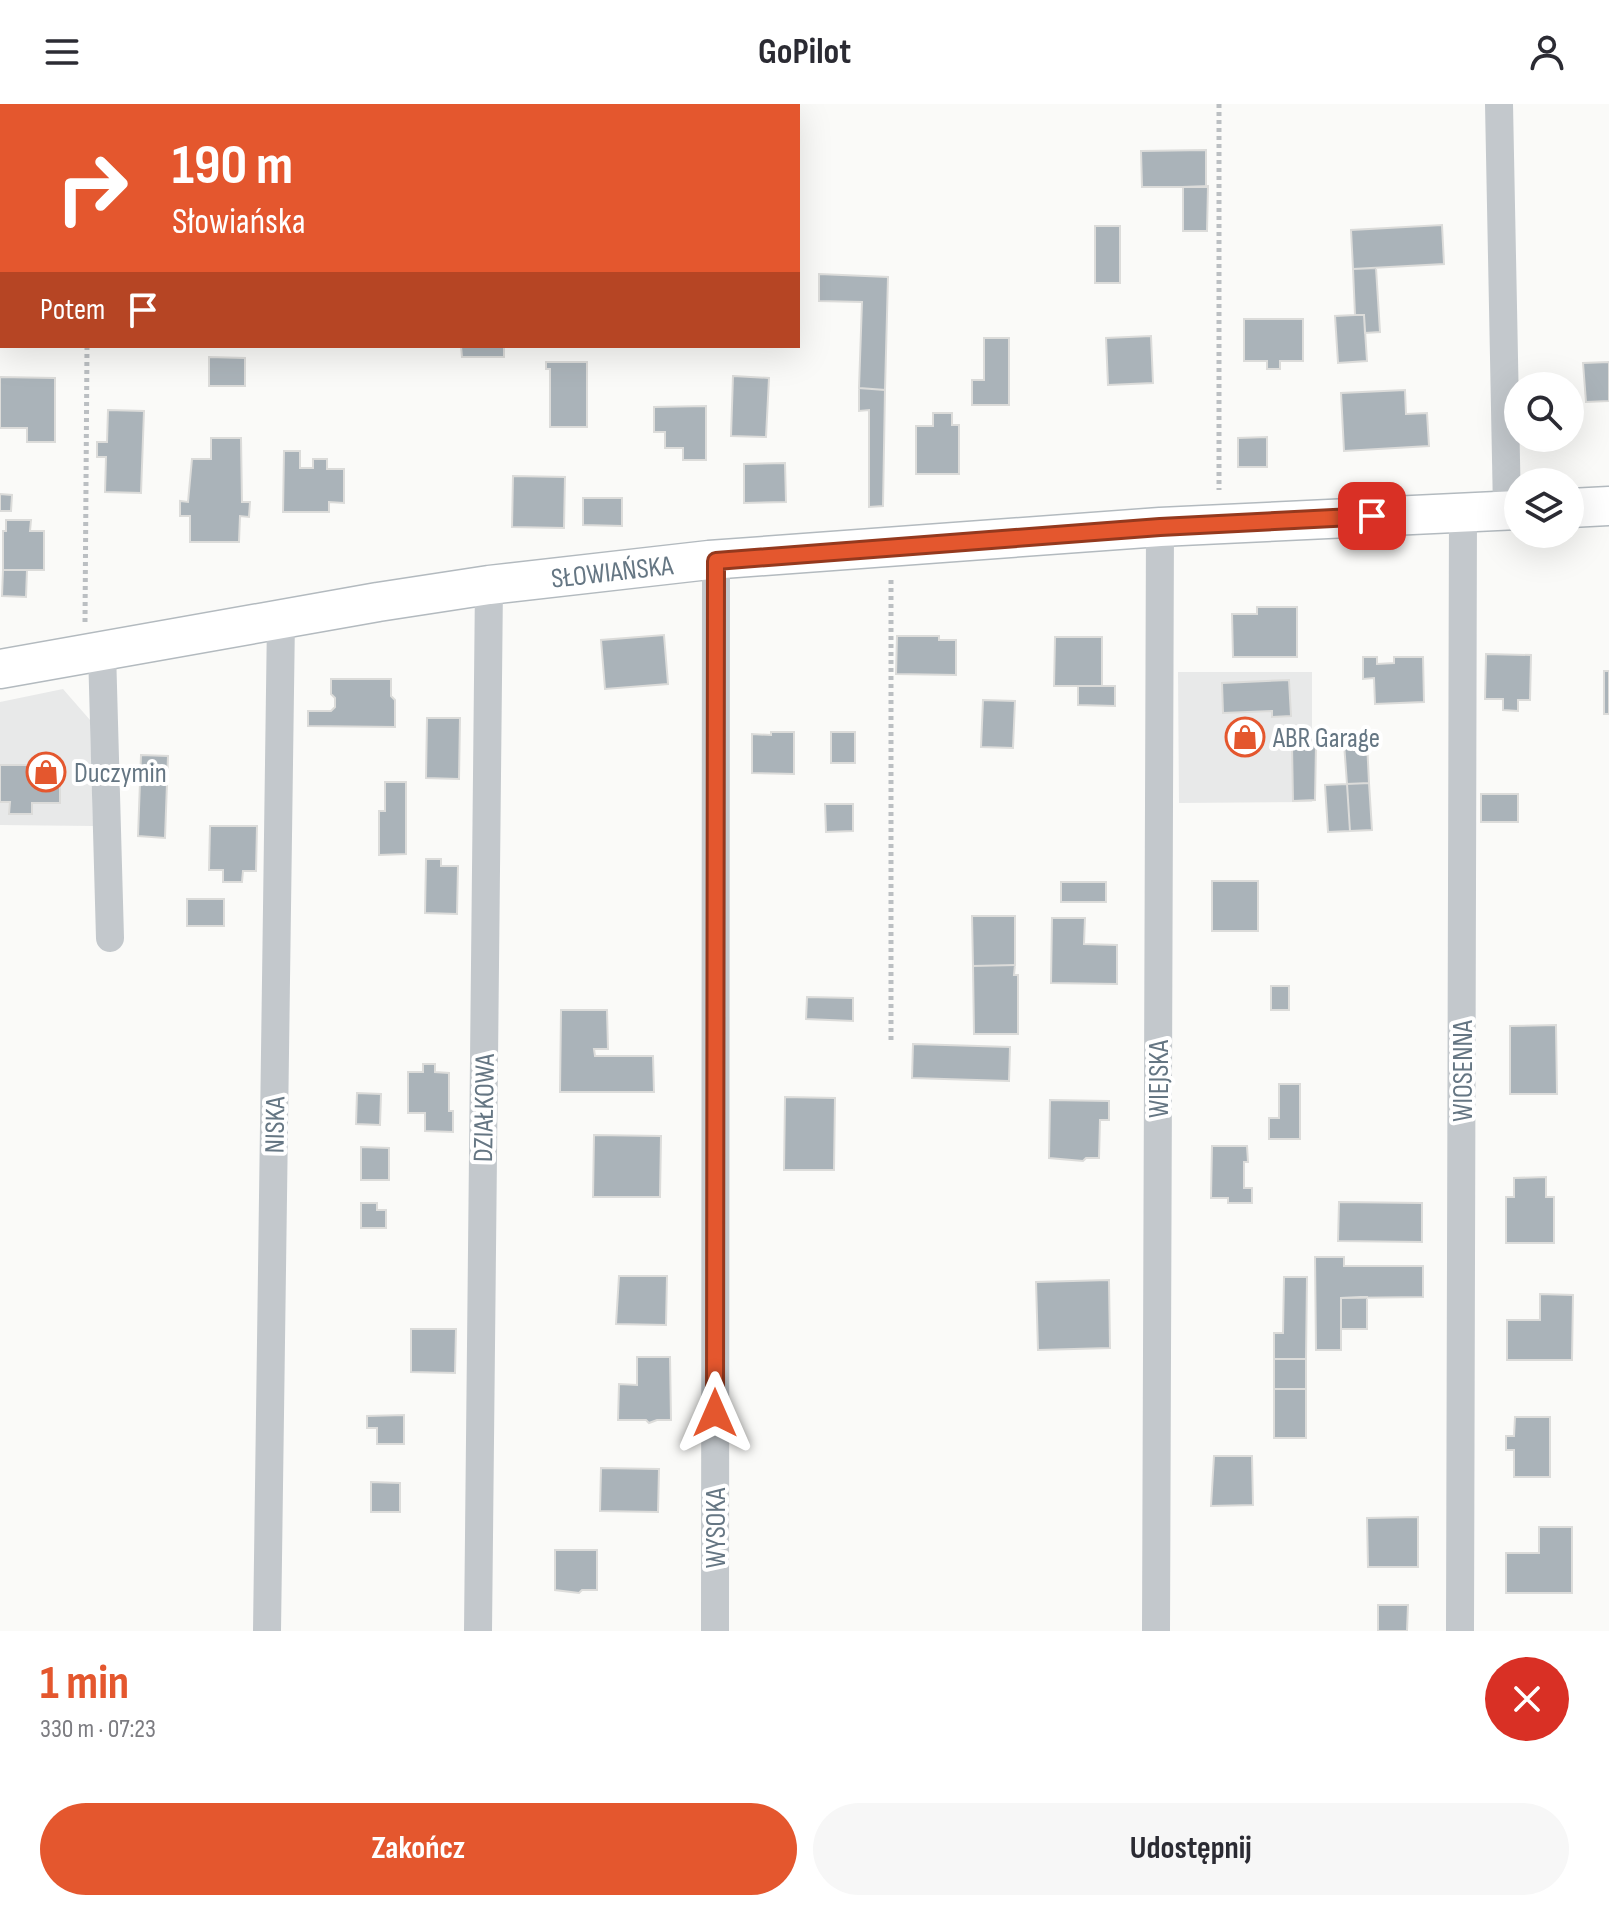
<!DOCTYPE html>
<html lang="pl">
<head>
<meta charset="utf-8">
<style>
  :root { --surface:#fff; --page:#f7f7f7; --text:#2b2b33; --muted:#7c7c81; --accent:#e4572e }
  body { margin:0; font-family:"Sofia Sans Condensed",sans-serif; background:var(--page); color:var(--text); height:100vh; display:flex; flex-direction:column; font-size:30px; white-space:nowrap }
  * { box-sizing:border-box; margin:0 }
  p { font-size:26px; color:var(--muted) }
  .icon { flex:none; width:44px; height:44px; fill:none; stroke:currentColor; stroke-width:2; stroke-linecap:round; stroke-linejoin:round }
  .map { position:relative; height:1527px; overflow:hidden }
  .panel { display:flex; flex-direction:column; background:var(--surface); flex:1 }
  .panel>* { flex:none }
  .banner { position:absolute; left:0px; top:0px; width:800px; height:244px; box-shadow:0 8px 32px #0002; background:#e4572e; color:#fff; overflow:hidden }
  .controls { position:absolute; left:1504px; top:268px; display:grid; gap:16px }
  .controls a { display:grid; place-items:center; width:80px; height:80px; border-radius:50%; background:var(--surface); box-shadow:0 8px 32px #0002; font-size:40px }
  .pin { position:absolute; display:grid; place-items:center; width:68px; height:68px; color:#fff; margin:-34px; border-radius:16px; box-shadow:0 4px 12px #0006 }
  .me { position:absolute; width:88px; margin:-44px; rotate:0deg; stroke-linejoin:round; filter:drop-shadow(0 0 6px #0008) }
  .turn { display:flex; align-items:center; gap:28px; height:168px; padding:0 40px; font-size:36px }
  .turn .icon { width:104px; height:104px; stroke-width:2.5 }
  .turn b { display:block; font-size:56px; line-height:68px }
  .then { display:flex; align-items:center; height:76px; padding:0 40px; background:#0003; gap:16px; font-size:30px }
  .round { display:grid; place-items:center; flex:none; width:84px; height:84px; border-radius:42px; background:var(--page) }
  .overview { display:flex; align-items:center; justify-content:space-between; height:136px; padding:0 40px }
  h1 { font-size:48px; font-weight:700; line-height:60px; color:var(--accent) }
  .cta { display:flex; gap:16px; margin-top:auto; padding:16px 40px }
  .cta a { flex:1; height:92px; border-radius:48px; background:var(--accent); color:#fff; font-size:32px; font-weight:700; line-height:92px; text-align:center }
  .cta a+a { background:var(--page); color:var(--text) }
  header { display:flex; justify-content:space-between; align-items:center; height:104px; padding:0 40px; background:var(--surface); font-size:36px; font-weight:700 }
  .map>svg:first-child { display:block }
  .built { fill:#e8e9e9 }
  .building { fill:#aab3b9; stroke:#dcdcda; stroke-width:2 }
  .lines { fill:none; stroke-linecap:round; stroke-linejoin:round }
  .secondary-casing { stroke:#b3babf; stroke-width:41 }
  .path { stroke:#bbbfc2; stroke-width:5; stroke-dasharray:4 4; stroke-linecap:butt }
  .street { stroke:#c3c8cc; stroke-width:28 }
  .secondary { stroke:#fff; stroke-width:38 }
  .route-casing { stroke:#94391e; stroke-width:20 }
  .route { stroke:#e4572e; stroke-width:14 }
  .labels { text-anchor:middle; stroke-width:8; stroke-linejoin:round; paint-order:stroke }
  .street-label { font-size:28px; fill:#657683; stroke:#fff }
  .poi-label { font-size:28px; fill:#657683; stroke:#fff; text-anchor:start }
</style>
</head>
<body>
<header><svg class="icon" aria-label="menu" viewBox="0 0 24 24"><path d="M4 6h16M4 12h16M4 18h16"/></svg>GoPilot<svg class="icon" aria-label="person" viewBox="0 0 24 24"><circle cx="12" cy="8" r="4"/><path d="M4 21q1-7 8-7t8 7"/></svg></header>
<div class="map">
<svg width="1609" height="1527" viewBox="0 0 1609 1527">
  <rect width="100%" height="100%" fill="#fafaf8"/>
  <path class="built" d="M1178,568h134v130l-133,1z
    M63,585l27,31 3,106 -93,-1v-123z"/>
  <path class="building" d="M438,0h51v2h-51z
    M1206,46v37h-64l-1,-36z
    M1208,82l-1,45h-24v-44z
    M1442,121l2,39 -91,5 -2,-39z
    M1095,122h25v57h-25z
    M1376,164l4,64 -15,1 -1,-18h-9l-2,-46z
    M819,170l69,3 -3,113 -26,-2 3,-86 -43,-1z
    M1355,211h9l3,46 -29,2 -3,-47z
    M1244,215h59v42h-23v8h-13v-8h-23z
    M1151,232l2,47 -45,2 -2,-47z
    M984,234h25v67h-37v-25h12z
    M461,242h43v11h-42z
    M209,253l36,1v28h-36z
    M546,258h41v65h-37v-58h-4z
    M1609,258v39l-23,1 -3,-39z
    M733,272l36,2 -3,59 -35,-1z
    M0,273l55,1v64h-28v-14h-27z
    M859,284l26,2 -2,116 -14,1v-97l-10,1z
    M1405,286l1,24 21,-1 2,33 -85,5 -3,-58z
    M706,302v54h-23v-12h-18v-16h-11v-25z
    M108,306l36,1 -3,82 -36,-1 1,-35h-9v-15h10z
    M933,309h19v12h7v49h-43v-48h17z
    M1267,333v30h-29v-29z
    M211,334h30l1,64h8l-1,15 -9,-1 -1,26h-49v-26h-10v-15l8,1 4,-43h19z
    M284,347h16v17h13v-9h14v10h17v34l-15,-1v10h-46z
    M785,359l1,39 -42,1v-39z
    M513,372l52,1 -1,51 -52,-1z
    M0,390l12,1 -1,16h-11z
    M583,394h39v28l-39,-1z
    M6,416h25l-1,11h14v39h-41v-39h3z
    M3,466h24l-1,27 -24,-1z
    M1257,503h40v50h-64l-1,-43h25z
    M664,531l4,49 -63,5 -4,-49z
    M897,532h42v4h17v35l-60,-1z
    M1055,533h47v49h-48z
    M1486,550l45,1 -1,45h-12v11l-15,-1v-11h-18z
    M1363,553h14v7l17,-1v-6h29l1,45 -49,2 -1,-26 -11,1z
    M1604,567h5v43h-5z
    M331,575h60v17l4,4v27l-87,-1v-15h23l4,-4v-9l-4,-4z
    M1289,576l2,36 -19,1v-6l-49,2 -1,-30z
    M1078,582h37v20l-37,-1z
    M983,596l32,1 -2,47 -32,-1z
    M427,614h33l-1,61 -33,-1z
    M771,628h23v42l-42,-1v-39l19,1z
    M831,628h24v31h-24z
    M1367,638l2,41 -22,1 -3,-41z
    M1316,641l-1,55 -22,1 -1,-55z
    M141,651l27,1 -3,82 -27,-2z
    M0,661h60v38h-28v11h-23l1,-12h-10z
    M385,678h21v72l-27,1v-44h6z
    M1369,679l3,47 -22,1 -3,-47z
    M1347,680l3,47 -22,1 -3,-47z
    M1481,690h37v28h-37z
    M825,700h28v27l-27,1z
    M210,722h47l-1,45h-13l-1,11h-19v-12h-14z
    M426,755h15v7h17l-1,48 -32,-1z
    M1212,777h46v50h-46z
    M1061,778h45v20h-45z
    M187,795h37v27h-37z
    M972,812h43v49l-42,1z
    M1052,814h33l-1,26 33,1v39l-66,-1z
    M1015,861l-1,10h4v59h-44l-1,-68z
    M1271,882h18v24h-18z
    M807,893l46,1v23l-47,-2z
    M561,906h46l1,39h-14l1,7h58l1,36h-94z
    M1556,921l1,69h-47v-68z
    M913,940l97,3 -1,34 -97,-3z
    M423,960h12v8l14,1v38h4v21l-28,-1v-18h-17v-41h15z
    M1279,980h21v55h-31v-21h10z
    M357,989l24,1 -1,31 -24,-1z
    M785,993l50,1 -1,72h-50z
    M1050,996l59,1v19h-9l-1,38h-13l-3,3 -34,-3z
    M594,1031l67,1 -1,61h-67z
    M1212,1042h35l1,16h-4v26h8v15h-24v-5h-17z
    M361,1043l28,1v32h-28z
    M1546,1073v20h8v46h-48v-46h8v-19z
    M1339,1098l83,1v39l-84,-1z
    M361,1099h16v7h9v18h-25z
    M1315,1153h29v9h79v31l-82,1v52h-25z
    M619,1172h48l-1,49 -50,-1z
    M1284,1173h23l-1,82h-32v-26h9z
    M1109,1176l1,68 -72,2 -2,-68z
    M1540,1190l33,1 -1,65h-65v-40h33z
    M1367,1193v32h-26v-31z
    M411,1225h45l-1,44 -44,-1z
    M637,1253h33l1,63h-14l-8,3 -3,-3h-28l1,-36 18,1z
    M1274,1255h32v30h-32z
    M1274,1285h32v49h-32z
    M404,1311v29h-27v-16h-10v-12z
    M1515,1313h35v60h-36v-27h-8v-14h8z
    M1214,1352h38l1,49 -42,1z
    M601,1364l58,1 -1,43 -58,-1z
    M371,1378l29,1v29h-29z
    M1418,1413v50h-50l-1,-49z
    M1539,1423h33v66h-66v-40h33z
    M555,1446h42v40h-15l-3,3 -24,-3z
    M1378,1501h30l-1,26h-29z"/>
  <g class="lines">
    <g class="secondary-casing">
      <g id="secondary">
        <path d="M1570,404l39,-2"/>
        <path id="s1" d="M0,565l378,-67 111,-17 220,-25 451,-33 358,-17"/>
      </g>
    </g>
    <path class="path" d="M1219,0v386
      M111,2v-2
      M85,518l2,-276
      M891,936v-461"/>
    <path class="street" d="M1499,0l8,406
      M102,547l8,287
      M267,1527l14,-1012
      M478,1527l11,-1046
      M715,1527l1,-1070
      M1156,1527l4,-1104
      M1460,1527l3,-1119"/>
    <use href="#secondary" class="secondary"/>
  </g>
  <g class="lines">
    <g class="route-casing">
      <path id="route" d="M715,1309l1,-852 444,-34 212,-11"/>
    </g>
    <use href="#route" class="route"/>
  </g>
  <defs>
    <g id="shop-ring" transform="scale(2)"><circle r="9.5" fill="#fff" stroke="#e4572e" stroke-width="1.5"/><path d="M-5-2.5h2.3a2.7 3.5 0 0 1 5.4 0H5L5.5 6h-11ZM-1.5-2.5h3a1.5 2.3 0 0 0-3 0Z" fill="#e4572e"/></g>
  </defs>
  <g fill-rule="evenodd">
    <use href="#shop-ring" x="1245" y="633"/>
    <use href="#shop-ring" x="46" y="668"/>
  </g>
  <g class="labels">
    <g class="street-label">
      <text dy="10" stroke="none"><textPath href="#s1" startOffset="620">SŁOWIAŃSKA</textPath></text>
      <text transform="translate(1462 967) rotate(-90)" y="10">WIOSENNA</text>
      <text transform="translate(1158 975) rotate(-90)" y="10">WIEJSKA</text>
      <text transform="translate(483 1004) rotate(-89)" y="10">DZIAŁKOWA</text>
      <text transform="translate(274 1021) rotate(-89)" y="10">NISKA</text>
      <text transform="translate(715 1424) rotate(-90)" y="10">WYSOKA</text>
    </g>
    <g class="poi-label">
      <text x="1273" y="643">ABR Garage</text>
      <text x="74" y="678">Duczymin</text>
    </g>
  </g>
</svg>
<div class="controls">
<a><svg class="icon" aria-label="search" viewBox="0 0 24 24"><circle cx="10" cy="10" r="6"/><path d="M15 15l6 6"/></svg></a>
<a><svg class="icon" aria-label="layers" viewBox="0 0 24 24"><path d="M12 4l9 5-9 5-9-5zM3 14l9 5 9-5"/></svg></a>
</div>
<div class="pin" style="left:1372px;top:412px;background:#d93025"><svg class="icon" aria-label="arrive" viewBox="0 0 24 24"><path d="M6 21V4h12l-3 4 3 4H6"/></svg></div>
<svg class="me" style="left:715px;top:1309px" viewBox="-20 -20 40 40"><path d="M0-17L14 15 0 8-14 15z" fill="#e4572e" stroke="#fff" stroke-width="4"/></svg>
<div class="banner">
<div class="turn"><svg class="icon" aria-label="right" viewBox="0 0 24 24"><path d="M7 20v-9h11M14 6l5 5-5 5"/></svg><div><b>190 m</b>Słowiańska</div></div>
<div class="then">Potem<svg class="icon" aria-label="arrive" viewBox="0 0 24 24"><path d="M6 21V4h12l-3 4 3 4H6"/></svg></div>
</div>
</div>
<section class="panel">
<div class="overview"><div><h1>1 min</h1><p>330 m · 07:23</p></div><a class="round" style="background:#d93025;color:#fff"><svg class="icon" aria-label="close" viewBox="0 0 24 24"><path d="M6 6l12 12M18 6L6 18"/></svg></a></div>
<div class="cta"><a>Zakończ</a><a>Udostępnij</a></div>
</section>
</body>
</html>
